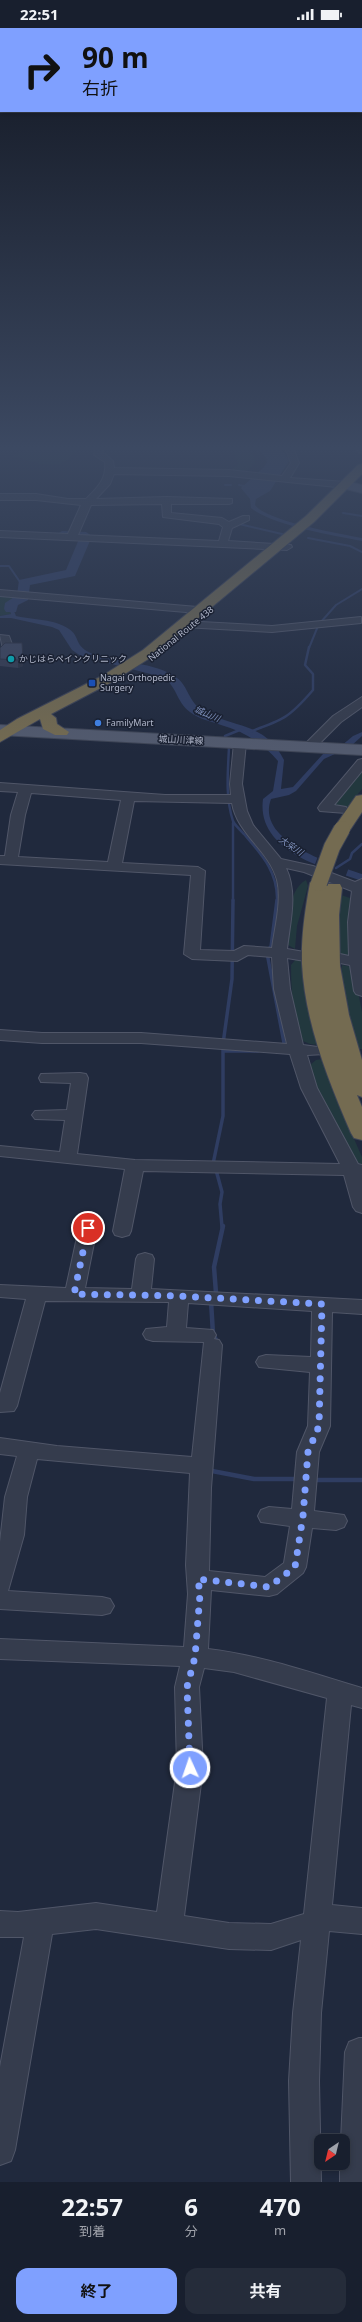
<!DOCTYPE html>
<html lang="ja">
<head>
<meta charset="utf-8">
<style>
  :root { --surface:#181f2e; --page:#252c3a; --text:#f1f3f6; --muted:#9fa2aa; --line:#363d4a; --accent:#7fa0ff }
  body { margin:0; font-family:"Noto Sans","Noto Sans JP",sans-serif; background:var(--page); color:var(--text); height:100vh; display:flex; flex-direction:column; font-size:15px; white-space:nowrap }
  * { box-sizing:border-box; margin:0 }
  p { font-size:13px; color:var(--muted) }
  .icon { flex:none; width:22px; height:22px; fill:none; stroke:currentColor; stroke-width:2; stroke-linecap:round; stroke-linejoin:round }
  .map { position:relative; height:2154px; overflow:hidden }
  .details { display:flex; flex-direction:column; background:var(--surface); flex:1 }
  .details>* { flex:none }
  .banner { position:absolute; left:0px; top:0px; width:362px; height:84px; box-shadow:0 2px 6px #0003,0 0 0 1px var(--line); background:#7fa0ff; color:#111; overflow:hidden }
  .needle { width:26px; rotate:215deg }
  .buttons { position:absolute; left:314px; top:2106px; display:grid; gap:8px }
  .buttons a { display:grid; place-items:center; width:36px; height:36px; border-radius:8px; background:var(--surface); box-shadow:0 2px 6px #0003,0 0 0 1px var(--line); font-size:20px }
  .pin { position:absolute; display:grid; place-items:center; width:34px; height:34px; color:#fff; margin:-17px; border:2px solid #fff; border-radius:50%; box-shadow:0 1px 4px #0007 }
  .me { position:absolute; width:44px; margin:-22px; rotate:357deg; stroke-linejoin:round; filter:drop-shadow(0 0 3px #0008) }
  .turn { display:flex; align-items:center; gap:14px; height:84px; padding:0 16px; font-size:18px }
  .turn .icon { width:52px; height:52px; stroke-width:2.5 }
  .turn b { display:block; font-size:28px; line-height:34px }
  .eta { display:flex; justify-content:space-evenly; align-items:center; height:68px; text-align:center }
  .eta b { font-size:24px; font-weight:700; line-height:28px }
  .action { display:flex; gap:8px; margin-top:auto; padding:8px 16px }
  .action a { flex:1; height:46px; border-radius:12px; background:var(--accent); color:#111; font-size:16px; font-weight:700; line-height:46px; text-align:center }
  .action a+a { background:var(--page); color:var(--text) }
  .status { display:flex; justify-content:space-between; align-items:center; height:28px; padding:0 20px; background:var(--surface); direction:ltr }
  .status svg { height:11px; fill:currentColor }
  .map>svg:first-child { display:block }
  .green { fill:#22383e }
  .water { fill:#2f3d62 }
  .pier { fill:#20293d }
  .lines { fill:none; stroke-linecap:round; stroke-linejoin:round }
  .stream-far3 { stroke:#2f3d62; stroke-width:2 }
  .stream-far2 { stroke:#2f3d62; stroke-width:2.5 }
  .stream-far1 { stroke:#2f3d62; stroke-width:3.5 }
  .stream { stroke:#2f3d62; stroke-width:4.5 }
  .river { fill:#2f3d62; fill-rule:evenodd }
  .minor-casing { stroke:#505668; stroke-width:2 }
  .major-casing { stroke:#3e4556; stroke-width:2 }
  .highway-casing { stroke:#3d4355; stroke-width:2 }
  .minor { fill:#353c4d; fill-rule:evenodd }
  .major { fill:#525a6e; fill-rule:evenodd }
  .highway { fill:#746b51; fill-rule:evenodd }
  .highway-bridge-casing { stroke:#3d4355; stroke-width:18; stroke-linecap:butt }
  .highway-bridge { stroke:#746b51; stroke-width:16 }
  .wall { fill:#343b51 }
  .shaded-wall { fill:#2a3042 }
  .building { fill:#3c455e; stroke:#2a3042 }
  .route { stroke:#7fa0ff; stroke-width:7; stroke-dasharray:0 12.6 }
  .culture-dot { fill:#0f9aa8; stroke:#1a2132; stroke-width:1.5 }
  .transit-dot { fill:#1a4fb4; stroke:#1a2132; stroke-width:1.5 }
  .shop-dot { fill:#3f7fe0; stroke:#1a2132; stroke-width:1.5 }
  .labels { text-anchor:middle; stroke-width:3; stroke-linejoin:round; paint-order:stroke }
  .far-street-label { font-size:9px; fill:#b0b6c9; stroke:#1a2132 }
  .far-poi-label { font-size:9px; fill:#b0b6c9; stroke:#1a2132; text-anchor:start }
  .far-water-label { font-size:9px; font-style:italic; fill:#7c8eb8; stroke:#1a2132 }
</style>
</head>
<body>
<div class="status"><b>22:51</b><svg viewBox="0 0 49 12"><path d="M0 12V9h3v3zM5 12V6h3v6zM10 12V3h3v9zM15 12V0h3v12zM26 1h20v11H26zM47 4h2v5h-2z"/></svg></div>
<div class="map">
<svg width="362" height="2154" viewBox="0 0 362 2154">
  <rect width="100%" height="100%" fill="#20293d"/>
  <path class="green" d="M25,422h49l1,1c-15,23 -38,12 -61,5z
    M234,422h13l7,5 1,7 -10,11 -16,-2 9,-6z
    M0,567l20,1 -12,10 3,8 -11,2z
    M362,743v18l-16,20 -14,-5z
    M306,852l2,6 -11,40 -2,23 -7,-4c1,-19 -2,-54 18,-65z
    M341,867l9,3 1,4 -2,54h-10l-1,-20z
    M296,931h6l16,86 -8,-1 -7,-3c-10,-26 -12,-49 -12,-76z
    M342,937l11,2 1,3 8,42v37h-3l-17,-60z
    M323,1031l10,32 29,66v7l-8,-3c-17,-29 -41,-62 -44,-96l6,-5z"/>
  <path class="water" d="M259,422h23l7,11 -19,30 -14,8 -1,6c11,16 86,29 107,33v3c-29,-6 -88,-15 -111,-33l-1,-9 -9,-11 23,-21 3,-5 -1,-5z
    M23,560h3l-1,9 -13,9 4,10c17,4 39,3 53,13 12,8 4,17 24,25 27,10 61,7 84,24 11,8 12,24 24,31 30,20 63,11 83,51l-3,29 12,-2 30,-33 12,-3 18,-15 9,-4v4l-12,11 -26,12 -28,32 -7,4 -18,4c-16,43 63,65 91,75v7c-38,-13 -106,-30 -99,-82l10,-8 5,-30c-15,-18 -35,-30 -57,-36 -11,-4 -22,-6 -31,-13 -14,-10 -13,-27 -28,-35l-81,-21 -9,-6 -13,-20 -7,-3 -41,-9h-11v-2l11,-2 -3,-8 13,-10z"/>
  <path class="pier" d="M318,828l31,11 -4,11 -31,-11z"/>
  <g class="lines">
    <path class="stream-far3" d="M225,457h6
      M239,457l5,1
      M343,485l19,3
      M239,496l43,10
      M308,510l42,8 12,6
      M0,538h9l11,16 4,1
      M320,595l16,-18 26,-16
      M309,620l9,-22"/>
    <path class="stream-far2" d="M249,704c34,-12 40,-14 64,-42v-16l-8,-9 4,-18
      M226,711l-1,-3 17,-7
      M229,719c-1,24 -4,50 4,74 1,3 8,10 11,13 18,21 34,38 33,67
      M233,795v78
      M336,840l14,-9 2,-6 10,-9"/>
    <path class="stream-far1" d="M267,922l4,-3 6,-47
      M267,925l17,90
      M223,1023h35
      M213,1136l10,-48v-72l9,-65 1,-79
      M216,1142l6,22 -2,12 2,23"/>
    <path class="stream" d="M216,1265l-2,-26 9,-41
      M211,1273l2,33 4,8
      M210,1440l2,3 42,8h44
      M312,1452h50"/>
    <path class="river" d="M62,503l24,1 6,4 -17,40 -45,9 -2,15 -10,5 -2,7h-10l-2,-3 1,-6 12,-8 2,-15 47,-10 13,-31 -21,-1 -2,-3z"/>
    <g class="minor-casing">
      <path id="minor" d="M95,422h8l-1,2 11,9 1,7 115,2 53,6 9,-13 -5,-13h8l5,13 -9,15 56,4 5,3 -5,3 -117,-12 -115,-2 -4,10 -14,15 71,-2 65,2v4l-3,1h-58v9l51,5 7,4 14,-6h6v4l-17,8 -4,13 63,4 1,2 -5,3 -287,-13v-6l68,3 13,-29 -45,-5h-36v-6h36l32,5h18c11,-11 21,-20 19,-37l-11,-7zM162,476l1,13 56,7 4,3 -4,14 -141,-6 13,-30z
        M0,562l209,18 5,3 -5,3 -209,-18z
        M361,589v6l-89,9 -89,-5 -5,-3 5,-3 89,5z
        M0,607l9,1 4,11 -2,2h-8z
        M362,669v10l-21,15 -28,28h-8l-2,-3 2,-3 28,-28z
        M240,711l6,4 -4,41 5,27 6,14 28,34 32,7 42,16 7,-3v117l-6,-2 -2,-3 -4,-26 -15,-3 -3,-3 8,-5 9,2 -1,-34 4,-31 -48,-19 -18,-4c12,25 4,54 1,81l23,4 3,3 -8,5 -18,-3 3,31 13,56 22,3 2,3 -2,3 -18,1 10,33 41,76 4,1v48l-6,-2 -3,-4 -9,-32 -201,-4 -12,60 -2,4 -7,2 -7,-2 -2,-4 12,-62 -125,-13v-10l60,6 5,-32 -30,-1 -3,-4 3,-4 32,-1 4,-27 -30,-1 -2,-4 2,-4 39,-1 6,1 2,4 -11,76 58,6 205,4 -39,-76 -11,-34 -149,-11h-99l-42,-3v-10l42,3h99l146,11 -13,-55 -2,-32 -24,-2 -11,6 -45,-2 -8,-5 7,-79 -191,-11v-8h5l6,-41 7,-23 -18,-1v-8l165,12h66l-1,-11 4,-41zM31,765l90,7 -13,62 -90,-5 7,-42zM134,773l98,2c5,31 37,47 45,77 5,20 -2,47 -5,68l-28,-2 -10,5 -34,-1 5,-79 -7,-4 -76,-4z
        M362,731v12l-28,34 12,2 2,3 -2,3 -26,-2 -2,-3 2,-3 38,-45z
        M88,1194l7,2 2,4 -12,60 47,1 4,-30 2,-4 7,-2 7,2 2,4 -3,30 211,11v14l-30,-2 -2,114 -11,26 -5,59 30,4 3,6 -3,6 -8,3 -24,-2 -6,39 -3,6 -26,21 -8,2 -58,-6 -3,59c52,6 103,24 154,39v20l-11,-3 -19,200 30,3v26l-33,-3 -8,82 -2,68 2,101h-30l-2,-101 4,-68 8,-73 -30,10 -42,-1 -133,-20 -44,5 -37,216 -4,11 -11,4v-98l24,-130h-24v-26l18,1 78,-9 61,9 20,-144 -2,-81 5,-21 -180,-7v-20l184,8 4,-53 -2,-29 4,-92 -153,-14 -10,38 -3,38 -16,56 94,6 8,2 4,7 -4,7 -8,2 -102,-6v-67l5,-45 12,-41 -17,-2v-16l57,8 135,11 12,-115 -51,-1 -7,-2 -3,-5 3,-5 21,-2 2,-25 -124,-1 -28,105 -3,5 -14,1v-19l26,-94 -26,-2v-12l66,3 13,-60 2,-4zM188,1275l124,8 -1,46 -45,-2 -7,2 -3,5 3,5 51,5 -2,54 -11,26 -5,57 -23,-2 -8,3 -3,6 3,6 29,4 -6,37 -19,14 -56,-6 2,-83 11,-143 -3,-5 -5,-1 2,-4 -3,-5 -27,-2zM204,1640l30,4 93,26 -23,216 -33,10 -42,-1 -45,-7 19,-148 -4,-81z
        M359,2010h3v144h-22v-19h3v-22h-2l4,-89 4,-10z"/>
    </g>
    <g class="major-casing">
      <path id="major" d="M355,422h7v3l-5,-1z
        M346,453l16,4v8l-20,-5 -2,-3 2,-3z
        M0,697l362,20v10l-362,-20z"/>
    </g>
    <g class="highway-casing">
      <path id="highway" d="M362,436v10l-48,48 -161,134 -41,26 -61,32 5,4 1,6 12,8 -2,3h-12l-12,-6 -3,-10 -40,23v-12l17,-11 85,-43 41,-26 163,-134 52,-51z
        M362,767v17l-14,21h-12l-3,-4 3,-4 20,-29z
        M319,849l6,2 3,5h12l2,4 -3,27 1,51 9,49 13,45v37l-5,-2 5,12v33l-8,-2 -3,-5c-23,-53 -46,-111 -49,-169 -1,-27 3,-54 8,-81l3,-4z"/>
    </g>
    <use href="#minor" class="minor"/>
    <use href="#major" class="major"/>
    <use href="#highway" class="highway"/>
    <g class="highway-bridge-casing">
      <path id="highway-bridge" d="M319,855l13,-36 10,-18"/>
    </g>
    <use href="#highway-bridge" class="highway-bridge"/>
  </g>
  <path class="wall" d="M22,615l1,23 -5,2 -18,-2v-18z"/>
  <path class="shaded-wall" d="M23,630v8l-5,2v-8z"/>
  <path class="building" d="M5,615h17l1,15 -5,2 -18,-1v-11z"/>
  <linearGradient id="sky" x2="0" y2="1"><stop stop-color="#121722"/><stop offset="0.58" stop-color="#3c4962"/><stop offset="1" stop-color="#3c4962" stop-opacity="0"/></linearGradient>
  <rect width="362" height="724" fill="url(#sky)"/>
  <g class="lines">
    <path class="route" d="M88,1200l-14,66 105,2 143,8 -3,122 -11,26 -5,64 -8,51 -26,20 -71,-8 2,15 -5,63 -8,30 3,81"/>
  </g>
  <circle class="culture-dot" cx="11" cy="631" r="4"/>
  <rect class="transit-dot" x="88" y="651" width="8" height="8" rx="2"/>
  <circle class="shop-dot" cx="98" cy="695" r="4"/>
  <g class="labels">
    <g class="far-street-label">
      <text transform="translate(181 606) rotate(-39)" y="3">National Route 438</text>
      <text transform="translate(181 712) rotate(3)" y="3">城山川津線</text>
    </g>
    <g class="far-poi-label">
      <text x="19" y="634">かじはらペインクリニック</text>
      <text x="100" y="653">Nagai Orthopedic<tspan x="100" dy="10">Surgery</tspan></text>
      <text x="106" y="698">FamilyMart</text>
    </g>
    <g class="far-water-label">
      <text transform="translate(207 686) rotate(23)" y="3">城山川</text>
      <text transform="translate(291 818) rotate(34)" y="3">大束川</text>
    </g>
  </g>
</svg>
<div class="buttons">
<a><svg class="needle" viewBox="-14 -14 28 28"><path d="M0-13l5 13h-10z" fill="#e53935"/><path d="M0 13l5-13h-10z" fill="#9fa2aa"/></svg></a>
</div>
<div class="pin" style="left:88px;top:1200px;background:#d93025"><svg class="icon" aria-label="arrive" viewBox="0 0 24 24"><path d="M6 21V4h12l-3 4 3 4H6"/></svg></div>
<svg class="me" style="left:190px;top:1740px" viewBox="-20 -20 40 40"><circle r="17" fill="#7fa0ff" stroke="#fff" stroke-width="3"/><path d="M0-11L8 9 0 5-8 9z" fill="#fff"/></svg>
<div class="banner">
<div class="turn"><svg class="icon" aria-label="right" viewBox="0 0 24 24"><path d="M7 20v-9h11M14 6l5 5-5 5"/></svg><div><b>90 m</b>右折</div></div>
</div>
</div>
<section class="details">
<div class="eta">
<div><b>22:57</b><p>到着</p></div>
<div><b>6</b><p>分</p></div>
<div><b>470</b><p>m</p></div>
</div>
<div class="action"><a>終了</a><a>共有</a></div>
</section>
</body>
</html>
